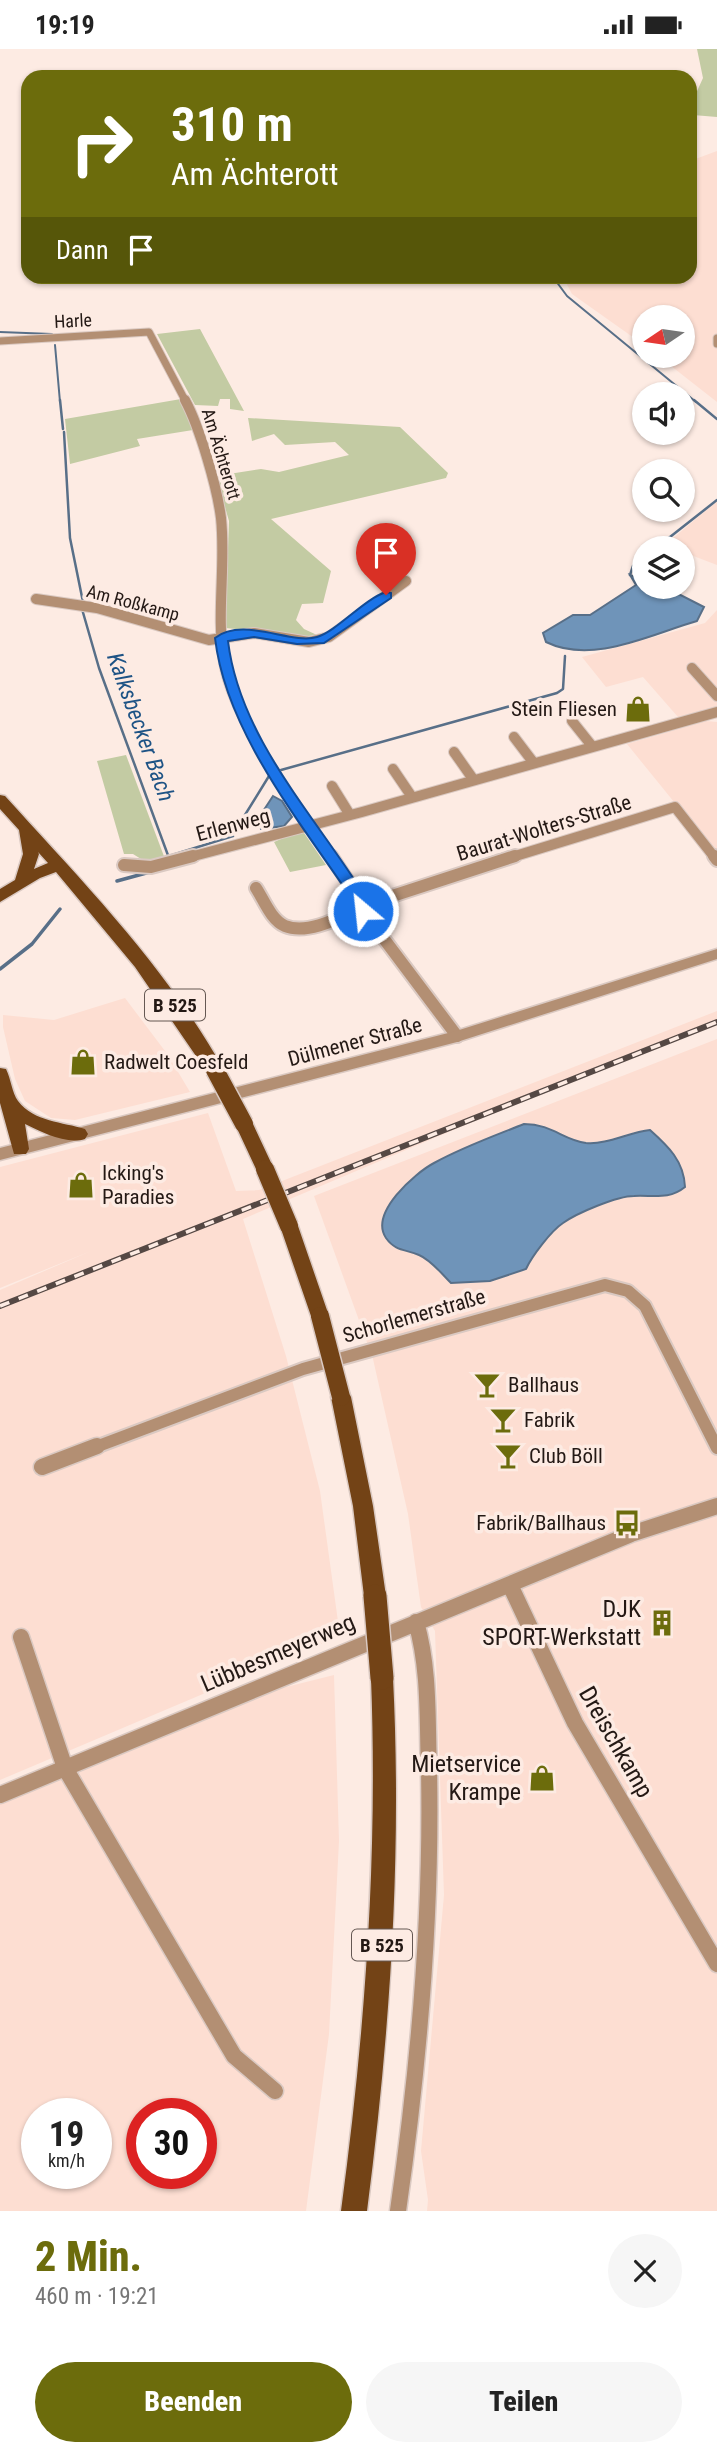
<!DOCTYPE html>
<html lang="de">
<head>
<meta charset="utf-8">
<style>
  :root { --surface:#fff; --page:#f6f6f6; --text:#222; --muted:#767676; --accent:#6c6c0c }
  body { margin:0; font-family:"Roboto Condensed",sans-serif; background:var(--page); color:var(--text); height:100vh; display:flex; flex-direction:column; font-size:26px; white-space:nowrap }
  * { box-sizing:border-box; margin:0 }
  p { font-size:23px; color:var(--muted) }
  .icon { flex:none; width:38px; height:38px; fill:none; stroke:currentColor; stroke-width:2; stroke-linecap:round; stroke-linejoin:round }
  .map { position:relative; height:2162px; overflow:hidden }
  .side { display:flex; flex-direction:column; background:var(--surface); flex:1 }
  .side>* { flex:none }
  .guide { position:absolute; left:21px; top:21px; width:676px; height:214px; border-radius:21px; box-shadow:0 2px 5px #0004; background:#6c6c0c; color:#fff; overflow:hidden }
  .needle { width:46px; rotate:257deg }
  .buttons { position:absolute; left:632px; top:256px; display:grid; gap:14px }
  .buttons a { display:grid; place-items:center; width:63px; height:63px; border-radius:50%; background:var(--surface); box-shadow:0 2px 5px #0004; font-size:35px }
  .speed { position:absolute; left:21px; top:2049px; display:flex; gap:14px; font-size:35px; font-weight:700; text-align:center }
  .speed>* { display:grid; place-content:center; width:91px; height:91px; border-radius:50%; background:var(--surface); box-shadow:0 2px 5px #0004; line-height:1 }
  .speed small { font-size:18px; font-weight:400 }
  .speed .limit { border:10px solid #d22; background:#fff; color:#111 }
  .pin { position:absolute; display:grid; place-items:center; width:60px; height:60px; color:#fff; margin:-72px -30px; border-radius:50% 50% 50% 0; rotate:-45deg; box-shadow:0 0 7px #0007 }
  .pin .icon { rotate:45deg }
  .me { position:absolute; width:77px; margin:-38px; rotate:332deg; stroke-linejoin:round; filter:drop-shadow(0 0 5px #0008) }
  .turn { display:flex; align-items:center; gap:24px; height:147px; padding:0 35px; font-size:32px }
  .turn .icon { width:91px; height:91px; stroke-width:2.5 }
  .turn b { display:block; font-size:49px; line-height:60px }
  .then { display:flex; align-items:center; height:66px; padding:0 35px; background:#0003; gap:14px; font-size:26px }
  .round { display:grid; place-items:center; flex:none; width:74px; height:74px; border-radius:37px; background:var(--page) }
  .summary { display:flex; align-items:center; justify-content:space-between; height:119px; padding:0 35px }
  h1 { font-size:42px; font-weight:800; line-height:52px; color:var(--accent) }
  .cta { display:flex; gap:14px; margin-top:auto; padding:14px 35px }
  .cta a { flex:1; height:80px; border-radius:42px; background:var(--accent); color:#fff; font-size:28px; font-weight:800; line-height:80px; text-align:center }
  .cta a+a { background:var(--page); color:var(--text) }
  .status { display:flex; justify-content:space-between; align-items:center; height:49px; padding:0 35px; background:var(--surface); direction:ltr }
  .status svg { height:19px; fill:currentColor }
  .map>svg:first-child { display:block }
  .built { fill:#fdded2; fill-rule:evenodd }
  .green { fill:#c3cba3 }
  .water { fill:#6f94b9; stroke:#586f88; stroke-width:2 }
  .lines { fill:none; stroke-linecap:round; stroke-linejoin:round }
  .stream-far2 { stroke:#586f88; stroke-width:2 }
  .stream-far1 { stroke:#586f88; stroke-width:2.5 }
  .stream { stroke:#586f88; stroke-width:3.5 }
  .minor-far3-casing { stroke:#dac9c2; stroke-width:9 }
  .minor-far2-casing { stroke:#dac9c2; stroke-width:12 }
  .minor-far1-casing { stroke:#dac9c2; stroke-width:16 }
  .minor-casing { stroke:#dac9c2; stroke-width:19 }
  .tertiary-casing { stroke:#dac9c2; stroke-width:3 }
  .primary-casing { stroke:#dac9c2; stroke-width:3 }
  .minor-far3 { stroke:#b38f73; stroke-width:7 }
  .minor-far2 { stroke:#b38f73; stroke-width:10 }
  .minor-far1 { stroke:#b38f73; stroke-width:12 }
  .minor { stroke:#b38f73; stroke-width:16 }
  .tertiary { fill:#b38f73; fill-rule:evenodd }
  .primary { fill:#734316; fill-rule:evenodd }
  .rail-casing { stroke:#554844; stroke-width:6 }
  .rail { stroke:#fdebe3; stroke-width:3.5; stroke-dasharray:10; stroke-linecap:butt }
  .primary-bridge-far1-casing { stroke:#dac9c2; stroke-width:21; stroke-linecap:butt }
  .primary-bridge-casing { stroke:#dac9c2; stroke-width:26; stroke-linecap:butt }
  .primary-bridge-far1 { stroke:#734316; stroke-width:18 }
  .primary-bridge { stroke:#734316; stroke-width:23 }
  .route { fill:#1a73e8; stroke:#114b97; stroke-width:2 }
  .labels { text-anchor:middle; stroke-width:7; stroke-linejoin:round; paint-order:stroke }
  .far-street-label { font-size:18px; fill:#241915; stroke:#fdebe3 }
  .shield { fill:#fdebe3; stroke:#655853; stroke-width:2 }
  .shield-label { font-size:19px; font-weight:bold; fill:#241915 }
  .poi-label { font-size:21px; fill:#241915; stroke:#fdebe3; text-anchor:start }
  .street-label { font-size:21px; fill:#241915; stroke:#fdebe3 }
  .water-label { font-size:23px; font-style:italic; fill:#1e5385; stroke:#fdebe3 }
  .near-poi-label { font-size:24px; fill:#241915; stroke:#fdebe3; text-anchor:end }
  .near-street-label { font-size:24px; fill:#241915; stroke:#fdebe3 }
</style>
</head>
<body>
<div class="status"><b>19:19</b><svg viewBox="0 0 49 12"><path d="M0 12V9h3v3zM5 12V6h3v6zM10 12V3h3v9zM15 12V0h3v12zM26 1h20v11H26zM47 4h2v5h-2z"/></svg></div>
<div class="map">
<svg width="717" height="2162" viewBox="0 0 717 2162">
  <rect width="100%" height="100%" fill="#fdebe3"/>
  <path class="built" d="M717,102v251l-60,-47h25v-38h-38v28l-72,-51 -9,-17h127v-116z
    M717,452v64l-34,-13 -1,-4 -17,-3z
    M717,561v96l-39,11 -35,-40 -37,10 -24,-30 123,-34z
    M706,672l11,1v133l-90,-111z
    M125,949l43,57 22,37 -115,28 -24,-2 -26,-17 -10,-22 -12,-52v-12l51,5z
    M717,962v14l-169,65 -305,129 43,137 34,135 20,145 -340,144v-490l91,-39 -91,37v-121l208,-54 28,78 23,-1z
    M717,990v1172h-290l1,-11 -7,-49 23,-256 -9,-264 -14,-24 -13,-93 -35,-155 -59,-163z
    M334,1626l5,166 -10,193 -23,177h-306v-407l278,-115zM37,2065h59v59h-59zM142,2065h59v59h-59z"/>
  <path class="green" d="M697,0h20v68l-24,-2v-15l10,-22z
    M200,280l44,82 -14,-2v-10h-10l-2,7 -23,-1 -38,-71z
    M181,350l12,31 -56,9 3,7 -70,18 -5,-45z
    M248,369l152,9 48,46 -2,5 -175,41 60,52 -8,32 -21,1 -6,16 8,9 13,6c-36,6 -57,-5 -92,-7l4,-107 -13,-45 45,-7 18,3 70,-17 -14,-13 -50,3 -11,-11 -22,7z
    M126,706l39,104 -16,5 -16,-10h-9l-27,-93z
    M302,781l24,35 -36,7 -16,-30z"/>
  <path class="water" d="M630,526l14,5v6h19l41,21 -7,14c-46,13 -104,44 -151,21l-3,-9 30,-18h17l46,-30z
    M273,747l9,5 10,16 -8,9 -23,3 -5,-7z
    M524,1075c28,0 39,16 62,19 21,2 43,-11 64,-13 18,16 34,31 35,57 -16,13 -31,8 -51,9 -17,0 -57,17 -71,27 -12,8 -31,33 -37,46l-36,12 -39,2c-9,-9 -20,-23 -32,-28 -13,-6 -23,-3 -33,-17 -17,-25 29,-65 48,-75 29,-16 60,-27 90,-39z"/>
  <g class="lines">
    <path class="stream-far2" d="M553,228l14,19 129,106
      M0,283l52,2
      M55,296l5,57"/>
    <path class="stream-far1" d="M60,351l3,29
      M694,351l23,19
      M64,383l6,106 13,64
      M656,499l61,-48
      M630,526l3,-9 11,-9
      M82,560l17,59 70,190
      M281,721l276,-77 6,-4 2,-33
      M235,782l34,-55
      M169,807l64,-20"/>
    <path class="stream" d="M117,832l33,-9
      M0,920l32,-25 28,-35"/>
    <g class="minor-far3-casing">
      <path id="minor-far3" d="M717,289v6
        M0,292l149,-9 37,70"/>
    </g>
    <g class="minor-far2-casing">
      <path id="minor-far2" d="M185,351c15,28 32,87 36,118 5,47 -5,97 3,144 10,60 74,145 108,196
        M36,550l61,9 112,32 45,-7 55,9 20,-5 77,-56
        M692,619l25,28
        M572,672l20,25
        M514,688l19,25
        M454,703l19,27
        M393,720l19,28
        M332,737l18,29
        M186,809l176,-46 355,-100
        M509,809l166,-51 40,51"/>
    </g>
    <g class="minor-far1-casing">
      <path id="minor-far1" d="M331,807l30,45 2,10 94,125
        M714,807l3,4
        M124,816l27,2 42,-11
        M256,839c8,12 15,32 29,38 27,11 67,-16 92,-25 46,-15 92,-30 138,-45
        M93,1399l210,-79 302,-84 23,6 17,15 72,142"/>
    </g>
    <g class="minor-casing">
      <path id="minor" d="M42,1418l55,-21
        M510,1536l65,138 142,241
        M21,1588l44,131 169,288 41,35
        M0,1746l631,-261 86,-28
        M398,2162c21,-146 34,-293 31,-441 -2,-49 1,-100 -13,-148"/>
    </g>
    <g class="tertiary-casing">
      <path id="tertiary" d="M717,900v10l-260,83 -457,118v-12l456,-117z"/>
    </g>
    <g class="primary-casing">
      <path id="primary" d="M0,746l5,1c78,86 162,172 219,274l-3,5h-12l-74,-108 -79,-95 -16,6 -40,24v-13l15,-9 8,-26 -4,-24 -19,-21zM38,803l10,11 -14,6 5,-15z
        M0,1019l6,1c5,10 6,24 12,32 16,21 45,21 67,28l3,5 -3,5c-18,6 -44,-7 -60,-15l4,25 -3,5h-12l-14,-51z
        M244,1068l6,2 3,5 21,45 -3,5h-12l-3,-5 -21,-45 3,-5z
        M289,1170l6,2 3,5 31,90 -2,6 -7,2 -7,-2 -2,-6 -31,-90 3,-5z
        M341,1340l7,2 3,6 22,109 13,90 -4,7 -7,3 -7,-3 -4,-7 -11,-90 -22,-109 3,-6z
        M382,1619l8,3 3,7c9,179 -3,355 -26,533h-26c24,-178 37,-354 30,-533l3,-7z"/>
    </g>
    <use href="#minor-far3" class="minor-far3"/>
    <use href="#minor-far2" class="minor-far2"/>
    <use href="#minor-far1" class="minor-far1"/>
    <use href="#minor" class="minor"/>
    <use href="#tertiary" class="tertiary"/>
    <use href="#primary" class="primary"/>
    <g class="rail-casing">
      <path id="rail" d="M0,1257l717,-284"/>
    </g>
    <use href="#rail" class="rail"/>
    <g class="primary-bridge-far1-casing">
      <path id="primary-bridge-far1" d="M215,1021l29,54
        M265,1120l24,57
        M320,1267l21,81"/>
    </g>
    <g class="primary-bridge-casing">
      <path id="primary-bridge" d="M375,1547l7,82"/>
    </g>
    <use href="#primary-bridge-far1" class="primary-bridge-far1"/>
    <use href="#primary-bridge" class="primary-bridge"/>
  </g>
  <path class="route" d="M386,543l5,1v5l-67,45 -27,1 -43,-7 -26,4c12,99 90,178 140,260l2,10 -7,5 -5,-2 -4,-12c-52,-78 -128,-169 -139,-264 28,-22 76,7 102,-1 20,-6 47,-38 69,-45z"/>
  <defs>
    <g id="shop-bare" transform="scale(2.1)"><path d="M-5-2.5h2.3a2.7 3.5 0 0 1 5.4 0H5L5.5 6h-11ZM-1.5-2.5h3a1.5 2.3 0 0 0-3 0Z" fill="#6c6c0c" stroke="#fdebe3" stroke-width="2.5" paint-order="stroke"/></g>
    <g id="bar-bare" transform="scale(2.1)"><path d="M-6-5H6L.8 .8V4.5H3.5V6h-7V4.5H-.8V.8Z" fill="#6c6c0c" stroke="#fdebe3" stroke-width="2.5" paint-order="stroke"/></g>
    <g id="bus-bare" transform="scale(2.1)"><path d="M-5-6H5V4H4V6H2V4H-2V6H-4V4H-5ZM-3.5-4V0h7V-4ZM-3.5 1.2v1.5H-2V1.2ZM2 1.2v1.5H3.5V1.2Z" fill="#6c6c0c" stroke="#fdebe3" stroke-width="2.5" paint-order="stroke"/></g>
    <g id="building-bare" transform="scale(2.1)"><path d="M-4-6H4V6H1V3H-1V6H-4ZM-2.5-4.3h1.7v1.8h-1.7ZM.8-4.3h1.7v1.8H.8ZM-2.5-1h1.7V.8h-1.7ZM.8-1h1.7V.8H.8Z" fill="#6c6c0c" stroke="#fdebe3" stroke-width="2.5" paint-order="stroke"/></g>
  </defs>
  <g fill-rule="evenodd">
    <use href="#shop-bare" x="638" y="660"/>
    <use href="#shop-bare" x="83" y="1013"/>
    <use href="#shop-bare" x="81" y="1136"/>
    <use href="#bar-bare" x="487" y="1336"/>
    <use href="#bar-bare" x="503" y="1371"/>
    <use href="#bar-bare" x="508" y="1407"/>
    <use href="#bus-bare" x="627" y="1474"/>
    <use href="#building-bare" x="662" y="1574"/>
    <use href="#shop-bare" x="542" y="1729"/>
  </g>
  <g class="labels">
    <g class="far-street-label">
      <text transform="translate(73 272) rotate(-3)" y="6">Harle</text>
      <text transform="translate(221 405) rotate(73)" y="6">Am Ächterott</text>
      <text transform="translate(133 554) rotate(15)" y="6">Am Roßkamp</text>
    </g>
    <g class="shield">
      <rect x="145" y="940.5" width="60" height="31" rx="5"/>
      <rect x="352" y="1880.5" width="60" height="31" rx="5"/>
    </g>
    <g class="shield-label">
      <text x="175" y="963">B 525</text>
      <text x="382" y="1903">B 525</text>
    </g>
    <g class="poi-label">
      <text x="617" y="667" text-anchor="end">Stein Fliesen</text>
      <text x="104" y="1020">Radwelt Coesfeld</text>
      <text x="102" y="1131">Icking's<tspan x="102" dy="24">Paradies</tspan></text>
      <text x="508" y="1343">Ballhaus</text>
      <text x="524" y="1378">Fabrik</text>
      <text x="529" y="1414">Club Böll</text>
      <text x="606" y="1481" text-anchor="end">Fabrik/Ballhaus</text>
    </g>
    <g class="street-label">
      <text transform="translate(233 776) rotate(-15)" y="7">Erlenweg</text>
      <text transform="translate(544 779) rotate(-17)" y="7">Baurat-Wolters-Straße</text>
      <text transform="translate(355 993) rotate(-15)" y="7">Dülmener Straße</text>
      <text transform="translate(414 1267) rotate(-16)" y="7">Schorlemerstraße</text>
    </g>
    <g class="water-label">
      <text transform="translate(141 678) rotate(70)" y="8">Kalksbecker Bach</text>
    </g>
    <g class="near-poi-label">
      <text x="641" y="1568">DJK<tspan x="641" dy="28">SPORT-Werkstatt</tspan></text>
      <text x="521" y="1723">Mietservice<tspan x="521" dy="28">Krampe</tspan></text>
    </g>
    <g class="near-street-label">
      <text transform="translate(278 1604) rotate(-23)" y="8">Lübbesmeyerweg</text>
      <text transform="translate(616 1693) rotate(60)" y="8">Dreischkamp</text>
    </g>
  </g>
</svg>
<div class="buttons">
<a><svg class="needle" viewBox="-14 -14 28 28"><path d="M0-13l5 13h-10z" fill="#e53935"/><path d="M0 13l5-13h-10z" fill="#767676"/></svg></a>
<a><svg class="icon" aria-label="sound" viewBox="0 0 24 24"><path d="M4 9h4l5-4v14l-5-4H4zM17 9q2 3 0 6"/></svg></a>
<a><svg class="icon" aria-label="search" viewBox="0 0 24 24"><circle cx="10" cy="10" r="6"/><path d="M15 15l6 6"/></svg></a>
<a><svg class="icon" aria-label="layers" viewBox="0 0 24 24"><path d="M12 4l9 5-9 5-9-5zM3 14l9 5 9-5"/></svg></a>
</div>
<div class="speed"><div>19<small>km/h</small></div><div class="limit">30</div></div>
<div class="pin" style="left:386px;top:546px;background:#d93025"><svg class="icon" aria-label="arrive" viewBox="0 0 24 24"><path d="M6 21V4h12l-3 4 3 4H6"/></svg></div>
<svg class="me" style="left:363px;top:862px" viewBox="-20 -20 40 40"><circle r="17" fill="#1a73e8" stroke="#fff" stroke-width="3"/><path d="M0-11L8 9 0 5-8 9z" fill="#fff"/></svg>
<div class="guide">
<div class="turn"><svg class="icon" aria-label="right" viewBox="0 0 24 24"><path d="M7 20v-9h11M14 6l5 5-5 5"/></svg><div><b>310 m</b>Am Ächterott</div></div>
<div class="then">Dann<svg class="icon" aria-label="arrive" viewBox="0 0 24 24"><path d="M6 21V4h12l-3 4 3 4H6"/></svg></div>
</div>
</div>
<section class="side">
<div class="summary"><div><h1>2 Min.</h1><p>460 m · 19:21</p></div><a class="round"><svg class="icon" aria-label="close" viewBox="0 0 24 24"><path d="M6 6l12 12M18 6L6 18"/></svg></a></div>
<div class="cta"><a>Beenden</a><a>Teilen</a></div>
</section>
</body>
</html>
